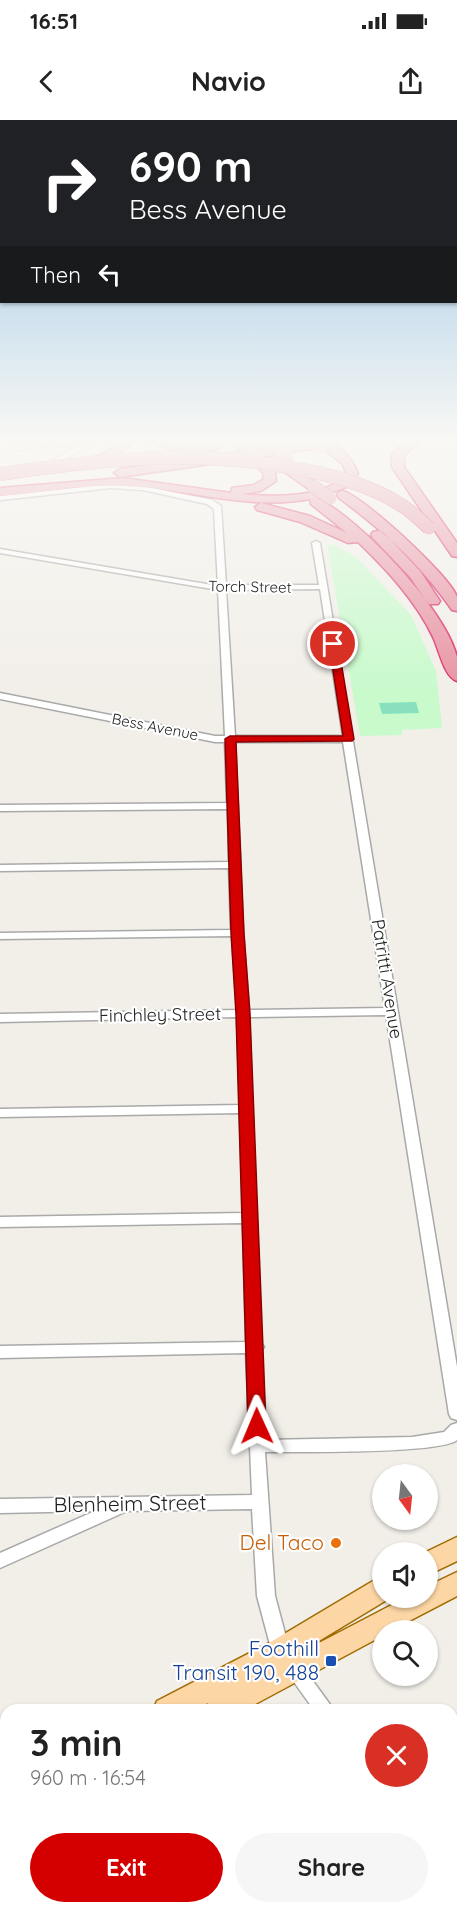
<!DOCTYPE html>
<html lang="en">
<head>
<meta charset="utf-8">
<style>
  :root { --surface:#fff; --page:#f6f6f6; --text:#222; --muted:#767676; --accent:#d40000 }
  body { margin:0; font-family:Quicksand,sans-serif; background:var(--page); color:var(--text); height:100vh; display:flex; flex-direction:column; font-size:22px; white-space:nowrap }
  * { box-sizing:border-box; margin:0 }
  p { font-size:20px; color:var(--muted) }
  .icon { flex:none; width:33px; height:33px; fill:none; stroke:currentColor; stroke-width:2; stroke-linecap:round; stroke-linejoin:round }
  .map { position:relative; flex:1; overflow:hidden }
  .side { position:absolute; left:0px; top:1584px; width:458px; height:210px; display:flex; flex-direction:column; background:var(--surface); border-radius:18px 18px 0 0; box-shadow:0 2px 4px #0004 }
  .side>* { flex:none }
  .hud { position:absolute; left:0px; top:0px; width:458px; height:183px; box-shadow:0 2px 4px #0004; background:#202124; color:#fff; overflow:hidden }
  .needle { width:39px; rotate:165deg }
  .tools { position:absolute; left:372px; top:1344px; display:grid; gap:12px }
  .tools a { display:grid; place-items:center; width:66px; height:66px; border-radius:50%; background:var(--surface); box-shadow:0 2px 4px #0004; font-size:30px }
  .pin { position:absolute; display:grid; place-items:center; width:51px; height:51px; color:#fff; margin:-26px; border:3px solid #fff; border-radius:50%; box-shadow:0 2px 6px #0007 }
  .me { position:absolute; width:66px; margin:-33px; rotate:359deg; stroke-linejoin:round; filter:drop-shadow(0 0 4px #0008) }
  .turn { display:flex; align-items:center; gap:21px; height:126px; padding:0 30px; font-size:27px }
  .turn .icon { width:78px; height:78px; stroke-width:2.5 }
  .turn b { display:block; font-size:42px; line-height:51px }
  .then { display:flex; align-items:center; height:57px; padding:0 30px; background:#0003; gap:12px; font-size:22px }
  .round { display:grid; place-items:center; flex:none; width:63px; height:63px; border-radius:32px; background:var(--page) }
  .head { display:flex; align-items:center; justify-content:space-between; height:102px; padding:0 30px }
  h1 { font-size:36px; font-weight:700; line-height:45px }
  .action { display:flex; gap:12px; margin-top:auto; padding:12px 30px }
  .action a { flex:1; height:69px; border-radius:36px; background:var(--accent); color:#fff; font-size:24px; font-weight:700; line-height:69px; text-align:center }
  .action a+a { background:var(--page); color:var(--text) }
  .status { display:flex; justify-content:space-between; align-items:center; height:42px; padding:0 30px; background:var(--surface); direction:ltr }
  .status svg { height:16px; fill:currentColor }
  header { display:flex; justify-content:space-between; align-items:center; height:78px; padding:0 30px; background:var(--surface); font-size:27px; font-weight:700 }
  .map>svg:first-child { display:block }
  .park { fill:#c8facc }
  .pitch { fill:#88e0be }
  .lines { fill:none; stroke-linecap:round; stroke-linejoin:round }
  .minor-casing { stroke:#a9a9a9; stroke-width:3 }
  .primary-casing { stroke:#a06b00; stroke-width:3 }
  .motorway-casing { stroke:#dc2a67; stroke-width:3 }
  .minor { fill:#fff; fill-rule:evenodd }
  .primary { fill:#fcd6a4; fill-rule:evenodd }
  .motorway { fill:#e892a2; fill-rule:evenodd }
  .motorway-bridge-casing { stroke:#dc2a67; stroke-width:14; stroke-linecap:butt }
  .motorway-bridge { stroke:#e892a2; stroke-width:13 }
  .route { fill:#d40000; stroke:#8a0000; stroke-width:1.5 }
  .food-dot { fill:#e8710a; stroke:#fff; stroke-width:2 }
  .transit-dot { fill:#1a4fb4; stroke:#fff; stroke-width:2 }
  .labels { text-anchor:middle; stroke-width:4.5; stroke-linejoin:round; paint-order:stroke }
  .far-street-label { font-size:15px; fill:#222; stroke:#fff }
  .street-label { font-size:18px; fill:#222; stroke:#fff }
  .near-street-label { font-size:21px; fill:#222; stroke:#fff }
  .near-food-label { font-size:21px; fill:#c56008; stroke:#fff; text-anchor:end }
  .near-transit-label { font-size:21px; fill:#164399; stroke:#fff; text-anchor:end }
</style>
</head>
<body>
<div class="status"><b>16:51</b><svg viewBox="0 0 49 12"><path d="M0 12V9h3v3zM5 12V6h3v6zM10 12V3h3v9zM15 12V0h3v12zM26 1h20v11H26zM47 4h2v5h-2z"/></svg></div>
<header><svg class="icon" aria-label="back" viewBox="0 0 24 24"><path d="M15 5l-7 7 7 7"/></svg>Navio<svg class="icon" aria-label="share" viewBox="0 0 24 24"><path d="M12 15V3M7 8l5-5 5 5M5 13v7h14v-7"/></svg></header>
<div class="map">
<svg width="457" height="1794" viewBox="0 0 457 1794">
  <rect width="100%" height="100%" fill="#f2efe9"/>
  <path class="park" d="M327,424l8,1 20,11 56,59 25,56 6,57 -40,2v5l-42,1z"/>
  <path class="pitch" d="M416,582l3,11 -37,1 -3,-11z"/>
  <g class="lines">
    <g class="minor-casing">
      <path id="minor" d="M50,321l33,2 11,-2 -32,20 -14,6 -3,-2 1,-1 31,-17 -26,-2 -37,5 -3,-2z
        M111,364l32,2 69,14 9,6 5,79h93l-7,-42 4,-2 4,2 137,824v53l-6,-2 -2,-4 -63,-399 -137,2 12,326 3,4 -3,4 4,89 147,-3 32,-5 7,-7 6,-2v17c-16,14 -161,12 -192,12l10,144 15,56 -3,6 -6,2 -6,-2 -3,-6 -15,-56 -5,-87 -125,2 -127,57v-15l95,-42 -95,2v-14l252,-4 -6,-142 -246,5v-12l246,-4 -3,-119 -243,4v-10l243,-4 -3,-100 -240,4v-8l240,-4 -3,-88 -237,5v-8l237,-4 -5,-74 -232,3v-6l231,-3 -2,-62 -229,3v-6l229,-3 -1,-53 -228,2v-6l227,-2 -2,-61h-10l-215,-43v-6l215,43h10l-7,-146 -218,-37v-4l218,37 -4,-77 -7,-5 -64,-14 -32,-2 -111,12v-4zM320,469l23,147h-108l-9,-146zM235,622h108l42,266 -136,2 -6,-77z
        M293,1540l6,2 35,48h-20l-30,-42 3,-6z
        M452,1769l5,2v23h-8l-3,-6h6z"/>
    </g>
    <g class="primary-casing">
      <path id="primary" d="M457,1417v24l-29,14 -2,-23z
        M457,1452v24l-65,34h-10v6l-138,74h-40l4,-7 -15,7h-40l4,-9 112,-58 104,-62 9,-3v20h8l-96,58 111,-58h23v-12z
        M6,1660v58l-6,2v-57z"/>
    </g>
    <g class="motorway-casing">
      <path id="motorway" d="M121,321h14l-22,16 -28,11 -6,-4 26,-11z
        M151,321l35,4 31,-2 6,3c-13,10 -59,7 -72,-5z
        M315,321c20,0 37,14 43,33l-12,13 -29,11c43,21 129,112 140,159 0,7 0,16 0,24 -13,-4 -18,-32 -24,-44 -17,-36 -46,-67 -75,-95l-10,1 -48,-21 -43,-12 -2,-3 6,-4 49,13 37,17 -36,-29 -1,-5c-63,12 -124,-11 -187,-13 -41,-2 -82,7 -123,10v-8l123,-10 108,15 1,-5 22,-3 10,-6 -1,-6 -11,-13 1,-2 -133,19 -6,-4 6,-4zM321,327l22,17 3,10c-20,25 -76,23 -105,20l20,-3 15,-10 -1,-9 -14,-15z
        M407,321h13l-16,14v12l53,76v14l-5,-1 -60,-89v-13z
        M276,336l42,28 2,3 -2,3h-8l-38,-27v-6z
        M343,371c21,6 108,86 114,106 0,4 0,10 0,14l-5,-1c-31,-45 -69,-80 -113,-112l-2,-3 2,-3z
        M378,411l5,1 37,39 20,30 -2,3h-10l-18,-27 -37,-39 -2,-3 2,-3z"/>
    </g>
    <use href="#minor" class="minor"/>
    <use href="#primary" class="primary"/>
    <use href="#motorway" class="motorway"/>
    <g class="motorway-bridge-casing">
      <path id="motorway-bridge" d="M238,321l20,19
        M270,321l17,15
        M316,326l16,-3
        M0,354c105,-15 197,-26 303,-4 33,6 69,16 98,35 10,6 19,15 28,23
        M314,367l16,11"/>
    </g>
    <use href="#motorway-bridge" class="motorway-bridge"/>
  </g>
  <linearGradient id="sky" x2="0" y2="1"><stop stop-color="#8fc0e4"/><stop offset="0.56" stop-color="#f9f8f5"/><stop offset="1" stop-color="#f9f8f5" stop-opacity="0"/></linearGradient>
  <rect width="457" height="572" fill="url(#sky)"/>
  <path class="route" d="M333,521l5,3 16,95 -2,2 -116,1 8,191 6,81 16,412 -3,5 -6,2 -6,-2 -3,-5 -12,-412 -5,-81 -6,-194 5,-3h113l-14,-92z"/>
  <circle class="food-dot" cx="336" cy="1423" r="6"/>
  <rect class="transit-dot" x="325" y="1535" width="12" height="12" rx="3"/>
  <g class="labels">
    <g class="far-street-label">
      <text transform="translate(250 467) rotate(1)" y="5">Torch Street</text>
      <text transform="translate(155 607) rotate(11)" y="5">Bess Avenue</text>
    </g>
    <g class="street-label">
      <text transform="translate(387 859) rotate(81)" y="6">Patritti Avenue</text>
      <text transform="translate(160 895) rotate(-1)" y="6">Finchley Street</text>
    </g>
    <g class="near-street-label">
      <text transform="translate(130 1384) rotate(-1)" y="7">Blenheim Street</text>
    </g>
    <g class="near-food-label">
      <text x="324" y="1430">Del Taco</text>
    </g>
    <g class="near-transit-label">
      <text x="319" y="1536">Foothill<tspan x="319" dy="24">Transit 190, 488</tspan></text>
    </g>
  </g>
</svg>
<div class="tools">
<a><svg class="needle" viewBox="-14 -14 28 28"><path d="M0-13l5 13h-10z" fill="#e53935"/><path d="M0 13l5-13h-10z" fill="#767676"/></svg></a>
<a><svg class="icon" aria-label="sound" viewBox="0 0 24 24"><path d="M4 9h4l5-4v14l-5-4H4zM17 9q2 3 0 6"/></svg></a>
<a><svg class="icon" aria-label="search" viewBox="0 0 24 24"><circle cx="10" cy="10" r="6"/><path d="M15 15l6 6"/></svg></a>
</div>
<div class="pin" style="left:333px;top:524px;background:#d93025"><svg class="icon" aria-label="arrive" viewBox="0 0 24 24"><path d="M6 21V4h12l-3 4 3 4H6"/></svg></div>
<svg class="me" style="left:257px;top:1306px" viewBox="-20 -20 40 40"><path d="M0-17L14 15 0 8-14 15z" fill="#d40000" stroke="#fff" stroke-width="4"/></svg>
<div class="hud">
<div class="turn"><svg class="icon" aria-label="right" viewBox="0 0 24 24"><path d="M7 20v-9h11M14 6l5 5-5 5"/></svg><div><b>690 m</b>Bess Avenue</div></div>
<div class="then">Then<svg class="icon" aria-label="left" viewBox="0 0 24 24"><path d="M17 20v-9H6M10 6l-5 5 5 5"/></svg></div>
</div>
<section class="side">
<div class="head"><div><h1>3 min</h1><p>960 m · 16:54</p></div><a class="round" style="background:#d93025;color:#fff"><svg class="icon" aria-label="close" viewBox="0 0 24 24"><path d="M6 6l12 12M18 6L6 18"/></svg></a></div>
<div class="action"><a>Exit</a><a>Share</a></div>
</section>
</div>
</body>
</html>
